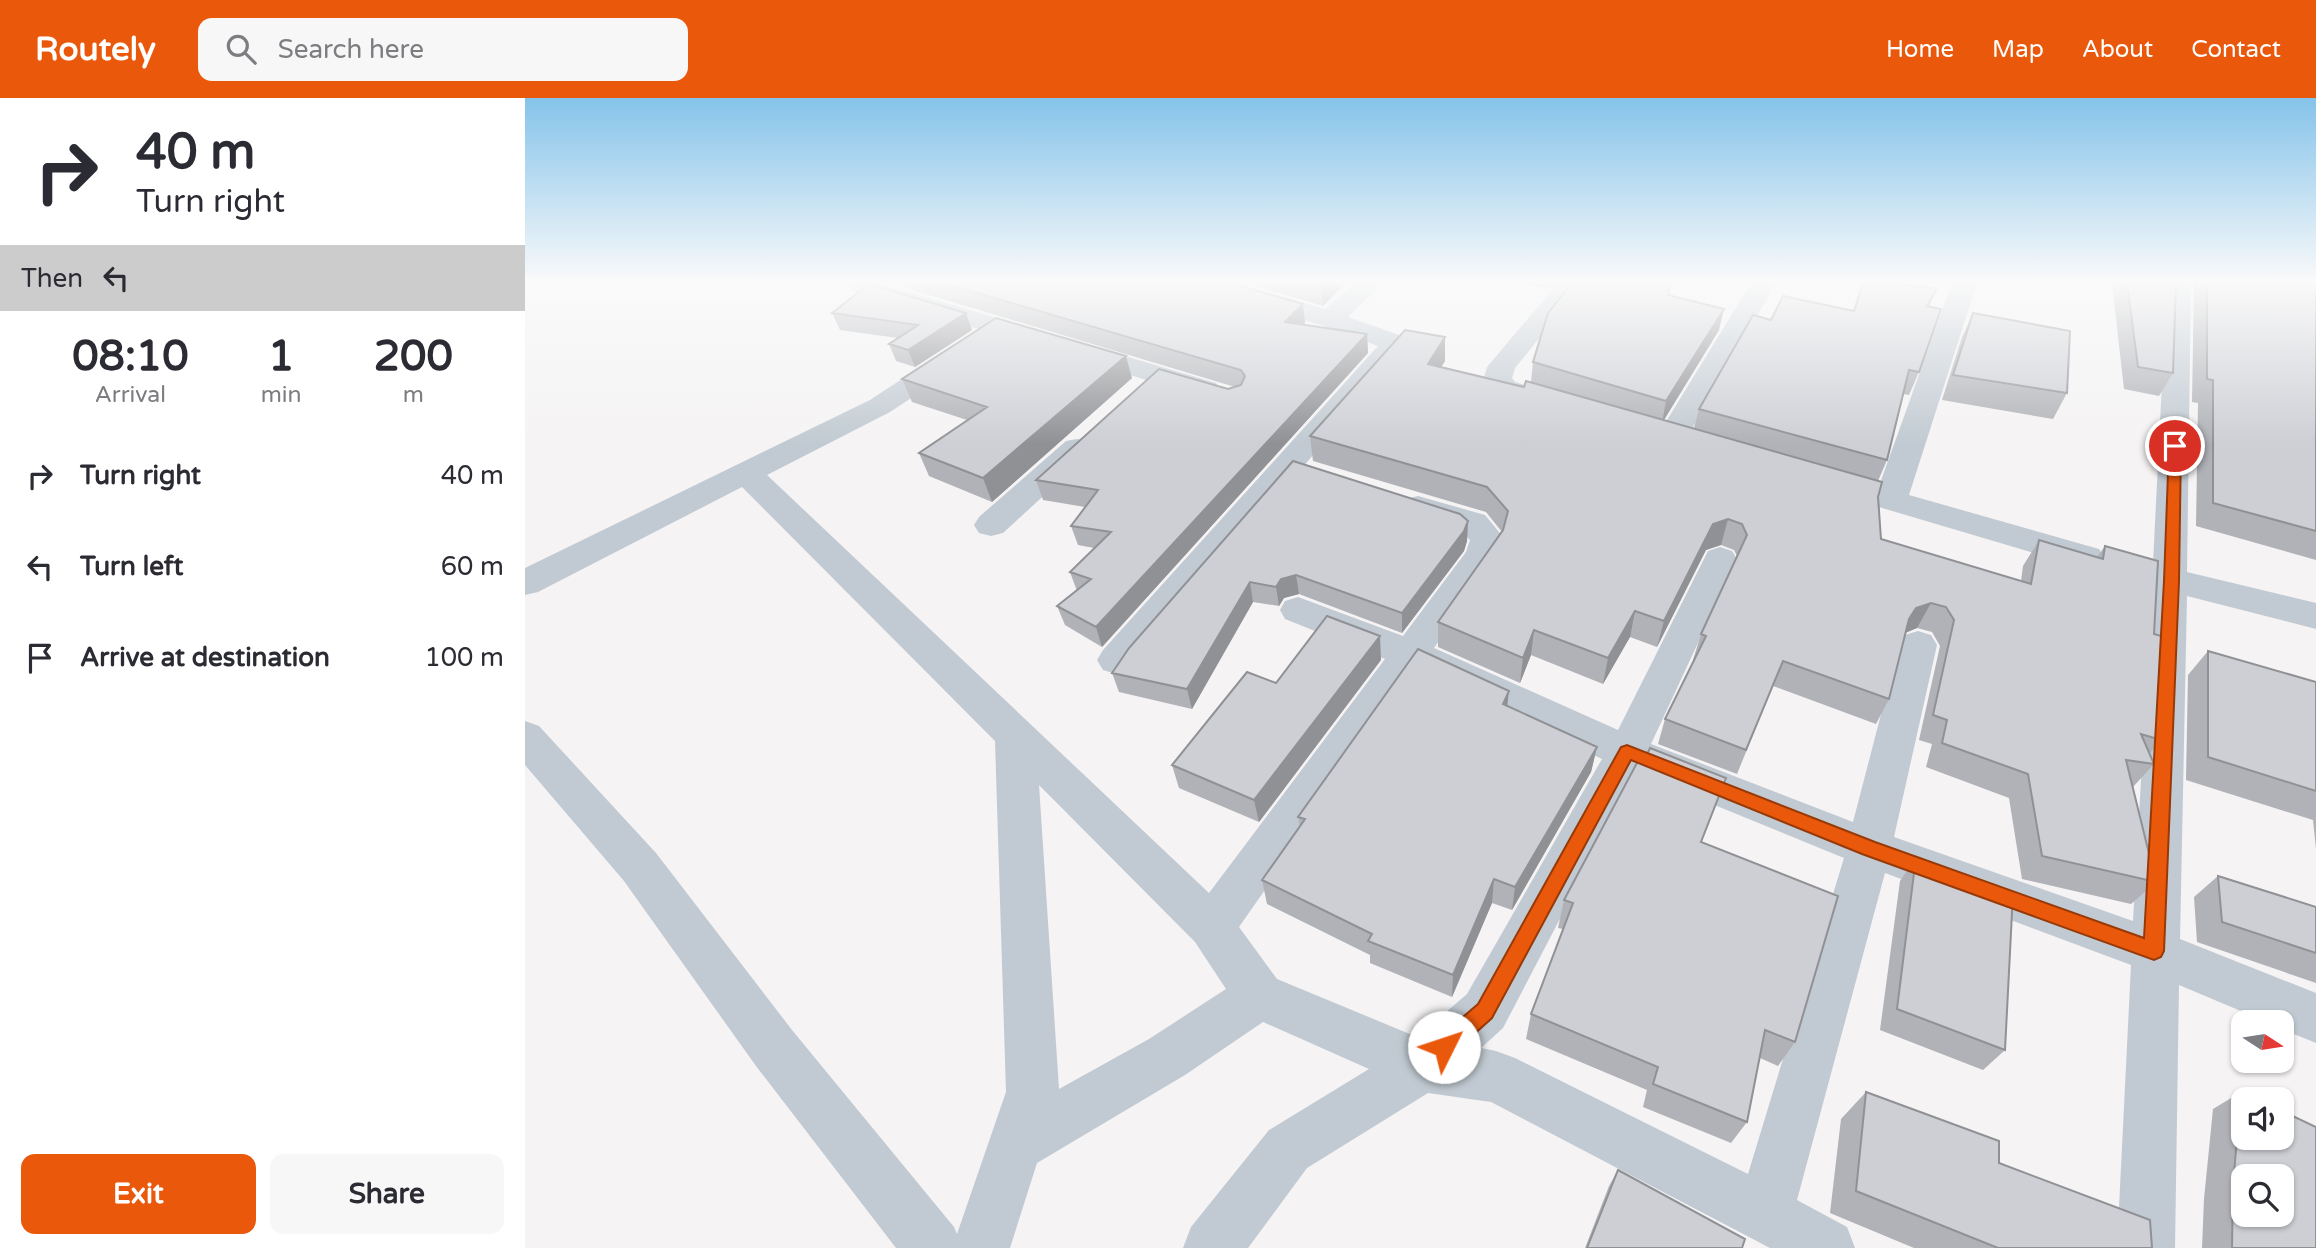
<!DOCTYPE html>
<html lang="en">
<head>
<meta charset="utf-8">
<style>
  :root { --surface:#fff; --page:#f7f7f7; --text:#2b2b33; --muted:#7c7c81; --accent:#ea580c }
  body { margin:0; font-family:"Varela Round",sans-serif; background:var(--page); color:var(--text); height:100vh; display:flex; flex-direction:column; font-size:26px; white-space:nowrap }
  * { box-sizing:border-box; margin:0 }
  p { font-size:23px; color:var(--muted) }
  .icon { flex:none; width:38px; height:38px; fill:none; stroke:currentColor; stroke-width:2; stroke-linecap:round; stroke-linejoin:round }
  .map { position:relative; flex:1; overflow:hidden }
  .drawer { display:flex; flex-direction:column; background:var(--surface); width:525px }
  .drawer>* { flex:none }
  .top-card { background:#fff; color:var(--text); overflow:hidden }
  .needle { width:46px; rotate:102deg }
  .tools { position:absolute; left:1706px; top:912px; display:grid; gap:14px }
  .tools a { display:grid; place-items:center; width:63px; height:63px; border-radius:14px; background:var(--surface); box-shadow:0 2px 5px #0004; font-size:35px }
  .pin { position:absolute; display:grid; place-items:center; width:60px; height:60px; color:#fff; margin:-30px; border:4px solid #fff; border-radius:50%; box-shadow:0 2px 7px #0007 }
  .me { position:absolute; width:77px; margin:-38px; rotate:49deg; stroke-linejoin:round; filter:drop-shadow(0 0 5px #0008) }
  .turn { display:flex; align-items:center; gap:24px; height:147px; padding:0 21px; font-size:32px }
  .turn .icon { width:91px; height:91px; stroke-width:2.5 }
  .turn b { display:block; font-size:49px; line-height:60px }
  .then { display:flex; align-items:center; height:66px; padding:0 21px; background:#0003; gap:14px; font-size:26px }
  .eta { display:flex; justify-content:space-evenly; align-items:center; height:119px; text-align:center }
  .eta b { font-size:42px; font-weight:700; line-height:49px }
  .primary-button { display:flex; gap:14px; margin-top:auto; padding:14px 21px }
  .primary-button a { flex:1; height:80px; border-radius:14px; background:var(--accent); color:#fff; font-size:28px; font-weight:700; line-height:80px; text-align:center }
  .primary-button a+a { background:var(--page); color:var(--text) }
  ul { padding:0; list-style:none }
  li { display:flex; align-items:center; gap:21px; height:91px; padding:0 21px }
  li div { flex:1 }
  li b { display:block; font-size:26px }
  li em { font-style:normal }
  header { display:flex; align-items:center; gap:42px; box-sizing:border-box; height:98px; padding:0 35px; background:var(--accent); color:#fff }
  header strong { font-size:33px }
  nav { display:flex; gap:38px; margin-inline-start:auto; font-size:24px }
  .search { width:490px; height:63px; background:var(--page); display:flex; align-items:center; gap:18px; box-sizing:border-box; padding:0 24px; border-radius:14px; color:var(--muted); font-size:26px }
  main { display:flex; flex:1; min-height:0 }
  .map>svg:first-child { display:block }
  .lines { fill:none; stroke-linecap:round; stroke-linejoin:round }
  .street { fill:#c1cad2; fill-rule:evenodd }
  .wall { fill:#b0b2b7 }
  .shaded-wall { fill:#909195 }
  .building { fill:#cdcfd5; stroke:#909195; stroke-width:2; fill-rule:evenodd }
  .route { fill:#ea580c; stroke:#983908; stroke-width:2 }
</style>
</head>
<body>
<header>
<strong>Routely</strong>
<div class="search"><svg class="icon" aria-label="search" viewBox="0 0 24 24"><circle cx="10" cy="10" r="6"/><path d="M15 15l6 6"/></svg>Search here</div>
<nav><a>Home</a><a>Map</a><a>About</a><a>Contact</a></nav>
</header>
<main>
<section class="drawer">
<div class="top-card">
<div class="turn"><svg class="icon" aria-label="right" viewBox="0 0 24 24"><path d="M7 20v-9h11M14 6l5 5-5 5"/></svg><div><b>40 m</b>Turn right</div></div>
<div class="then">Then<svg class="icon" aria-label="left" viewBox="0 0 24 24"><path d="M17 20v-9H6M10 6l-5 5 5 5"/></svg></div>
</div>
<div class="eta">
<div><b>08:10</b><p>Arrival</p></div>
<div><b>1</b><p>min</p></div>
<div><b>200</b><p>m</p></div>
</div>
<ul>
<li><svg class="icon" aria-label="right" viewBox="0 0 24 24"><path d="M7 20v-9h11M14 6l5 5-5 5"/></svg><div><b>Turn right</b></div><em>40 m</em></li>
<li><svg class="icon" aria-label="left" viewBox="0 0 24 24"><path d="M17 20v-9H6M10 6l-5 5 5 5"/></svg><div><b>Turn left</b></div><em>60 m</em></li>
<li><svg class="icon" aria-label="arrive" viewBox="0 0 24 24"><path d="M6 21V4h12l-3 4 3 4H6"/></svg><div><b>Arrive at destination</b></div><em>100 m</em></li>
</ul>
<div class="primary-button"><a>Exit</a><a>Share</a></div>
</section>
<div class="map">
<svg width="1791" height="1150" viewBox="0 0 1791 1150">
  <rect width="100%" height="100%" fill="#f5f3f3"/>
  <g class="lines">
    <path class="street" d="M325,185h29l337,100 4,6 -4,6 -10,3 -10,-3 -343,-104z
      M670,185h40l90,26 30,-26h27l-34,34 57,20 4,6 -280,327 -13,4 -13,-4 -6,-10 6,-10 275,-304 -57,-21 -123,-37z
      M1033,185h26l-69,85 -3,10 3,4 41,13 5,6 -5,6 -10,3 -51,-16 -11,-16 3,-11z
      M1226,185h25l-87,151 29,7 4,7 -4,7 -11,2 -47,-13 -4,-6z
      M1427,185h25l-68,212 190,54 5,8 -5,8 -12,3 -12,-3 -257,-76 -5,-7 5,-7 11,-3 50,14z
      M1642,185h24l-4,289 129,31v26l-129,-33 -7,343 136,54v50l-34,-14v-7h-15l-88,-37 -4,263h-58l14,-283 -246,-92 -88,327 50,27 8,21h-85l-279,-146 -63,-9 -121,75 -59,80h-65l8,-21 78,-97 100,-61 -106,-47 -78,53 -148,88 -27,85h-114l-140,-182 -132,-185 -99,-116v-44l14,5 117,127 136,177 162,197 3,7 49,-142 -11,-351 -253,-254 -204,105 -13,3v-27l345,-168 70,-46 10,-2 10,2 4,6 -4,6 -70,46 -123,63 442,418 176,-234 -100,-40 -5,-9 5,-9 13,-4 105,39 63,-84 4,-12 -9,-9 -55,-18 -4,-7 4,-7 12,-3 67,19 19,23 -10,24 -60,86 184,82 90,-179 12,-4 12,4 5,8 -86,185 202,78 46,-177 6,-10 13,-4 13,4 6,10 -43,192 239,84 19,-334 -16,-5 -6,-8 6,-8 17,-3zM892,574l185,87 -135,235 -50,43 -140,-58 -38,-52zM1111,675l208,85 -96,316 -233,-116 -19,-7 -15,-3 22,-20zM514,687l156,157 31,47 -77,50 -90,50z
      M552,341l11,2 4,7 -4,7 -85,78 -12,3 -12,-3 -5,-8 5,-8 87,-76z"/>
  </g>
  <path class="wall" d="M370,185h336l74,40 -2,2 64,9 1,19 -266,294 -37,-22 -8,-19 20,-15 -7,-19 24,-24 -16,-3 -7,-19 14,-19 -42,-7 -7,-20 199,-93 -339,-102z
    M720,185h101l-23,23z
    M987,185h45l-7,5z
    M1338,185l74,5 -8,18 -10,66 -10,23 -6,-1 -16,66 -9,21 3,58 140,42 2,-15 16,-26 58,17 8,-11 49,88 7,106 -12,14 5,10 -21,23 23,95 -25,22 -109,-25 -13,-81 -83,-31 6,-23 -13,-4 21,-94 -8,-14 -15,-4 -11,4 -17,67 -13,25 -103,-38 -36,88 -79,-30 7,-25 29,-59h-1l8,-26 36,-78 -3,-6 -13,-5 -15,5 -49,97 -27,-10 -27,47 -72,-29 -11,28 -82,-36v-25l64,-90 -16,-20 -173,-51 -3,-25 135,-99v24l-4,6 83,20 7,-5 2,-20 135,-67 51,35 -55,90 30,8 5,-19 72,-89 83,-9z
    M1587,185h64l-3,90 -14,23 -35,-7z
    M1669,185h122v277l-120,-34 2,-123 -6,-1z
    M307,215l140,17 -57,37 -19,-6 -7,-17 9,-6 -58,-8z
    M1448,215l94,80 -14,26 -111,-19 20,-63z
    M607,280l-140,124 -63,-26 -10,-23 48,-33 -55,-18 -10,-23z
    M768,363l175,60 -1,20 -3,10 -62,82 -103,-39 -15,4 -5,8 -26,-4 -61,107 -73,-17 -7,-19z
    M1683,553l108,31v167l-3,-29 -127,-40 2,-105z
    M856,562l-122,162 -80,-34 -7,-23z
    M982,608l90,41 -6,25 -79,138 -20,-7 -40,94 -82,-34v-8l-103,-51 -5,-24 38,-53 -2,-10z
    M1176,744l94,200 -17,24 -18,-8 -13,64 -16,21 -88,-36 4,-17 -121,-51 5,-25 32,-85 -5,-1 6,-28z
    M1391,759l89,193 -22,20 -103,-40 20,-149z
    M1693,778l98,31v76l-119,-41 -3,-45z
    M1341,994l133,71 153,85h-238l-84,-35 11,-94z
    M1716,994l75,156h-114l2,-49 9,-90z
    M1093,1072l124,78h-157l24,-62z"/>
  <path class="shaded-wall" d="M801,185h20l-23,23 -2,-19z
    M1025,185h7l-7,5z
    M778,206l2,19 -18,18 -2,-19z
    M1199,211l-5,21 -57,93 4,-22z
    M441,215l6,17 -57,37 -7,-17z
    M842,236l1,19 -266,294 -6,-20z
    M920,239v24l-17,27v-24z
    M601,258l6,22 -140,124 -9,-24z
    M1203,421l-7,26 -15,5 -49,97 7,-26 49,-97z
    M943,423l-1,20 -3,10 -62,82v-20z
    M771,477l3,19 -15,4 -5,8 -3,-19 5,-8z
    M725,484l3,20 -61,107 -5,-20z
    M1406,505l-14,25 -14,6 -7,10 20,-36z
    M1110,513l-5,26 -27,47 5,-26z
    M1009,532l-3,25 -11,28 3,-25z
    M855,538l1,24 -122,162 -5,-22z
    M984,593l-3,26 -3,-13z
    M1072,649l-6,25 -79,138 3,-23z
    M969,781l-2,24 -40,94 1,-22z"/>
  <path class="building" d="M418,185h288l72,21 -18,18 82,12 -271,293 -39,-21 34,-27 -21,-7 41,-40 -40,-6 27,-36 -62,-10 123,-111 69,20 13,-4 4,-9 -4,-6z
    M782,185h19l-5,4z
    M1047,185h98l-2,12 56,14 -58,92 -133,-39 15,-49z
    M1338,185h21l53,5 -10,18 14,3 -22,63 -10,-2 -22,90 -188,-51 54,-94 18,5 12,-24 71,15z
    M1602,185h49l-3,90 -35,-6z
    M1682,185h109v248l-103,-28v-123l-6,-1z
    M344,186l97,29 -58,37 -19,-6 29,-19 -86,-12z
    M1448,215l97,18 -3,62 -114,-18z
    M471,220l130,38 -143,122 -64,-25 68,-46 -85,-28z
    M880,232l40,7 -17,27 96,23 2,-6 356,101 -4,15 3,42 150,45 8,-44 64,19 2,-13 53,15 -4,73 11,3 -4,103 -20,-6 13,30 -28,-4 30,122 -114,-26 -14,-82 -86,-31 5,-23 -14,-5 21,-95 -8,-13 -15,-4 -15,5 -7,11 -20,80 -106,-38 -37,89 -81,-31 41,-83 -5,-2 46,-99 -5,-11 -14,-5 -15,5 -49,97 -29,-10 -27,47 -74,-28 -11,28 -85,-36 65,-92 5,-19 -21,-24 -177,-51z
    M768,363l167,53 8,7 -4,10 -62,82 -106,-38 -15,4 -5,8 -26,-5 -63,107 -75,-16 17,-25z
    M802,518l53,20 -126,164 -82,-35 75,-93 29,11z
    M893,551l91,42 -6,13 94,43 -82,140 -21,-8 -41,96 -85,-34 4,-7 -110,-54 43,-61 -7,-2z
    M1683,553l108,31v109l-108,-34z
    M1125,650l76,30 -25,64 137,54 -43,146 -30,-12 -18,92 -94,-38 5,-17 -127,-53 42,-111 -9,-3 74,-139 5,2z
    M1391,759l97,36 -8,157 -108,-41z
    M1693,778l98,31v46l-94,-31z
    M1341,994l133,49v22l151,57 2,28h-154l-142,-57z
    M1716,994l15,7h-13v39h39v-27l34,16v121h-84l1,-63zM1718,1078h39v38h-39z
    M1093,1072l127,69 -3,9h-155z"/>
  <linearGradient id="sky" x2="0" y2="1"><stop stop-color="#85c3ea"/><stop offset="0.53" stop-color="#fafafa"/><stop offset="1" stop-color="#fafafa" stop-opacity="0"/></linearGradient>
  <rect width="1791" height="346" fill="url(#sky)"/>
  <path class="route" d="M1650,344l6,4 -2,135 -15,370 -3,6 -7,3 -292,-106 -231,-94 -139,258 -41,37 -7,3 -8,-3 -3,-8 3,-7 42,-36 143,-257 6,-2 248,97 269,96 20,-357 5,-135z"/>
</svg>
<div class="tools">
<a><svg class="needle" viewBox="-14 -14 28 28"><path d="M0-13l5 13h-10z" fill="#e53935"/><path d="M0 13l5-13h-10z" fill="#7c7c81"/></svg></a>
<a><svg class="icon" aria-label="sound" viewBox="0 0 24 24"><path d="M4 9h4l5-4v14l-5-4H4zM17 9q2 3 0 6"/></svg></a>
<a><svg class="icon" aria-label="search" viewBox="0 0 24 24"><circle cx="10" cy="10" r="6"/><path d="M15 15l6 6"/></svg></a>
</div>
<div class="pin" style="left:1650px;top:348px;background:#d93025"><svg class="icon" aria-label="arrive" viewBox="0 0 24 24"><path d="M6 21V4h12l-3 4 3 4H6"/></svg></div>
<svg class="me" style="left:919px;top:949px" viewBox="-20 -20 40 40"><circle r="19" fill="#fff"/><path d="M0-13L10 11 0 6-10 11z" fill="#ea580c"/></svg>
</div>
</main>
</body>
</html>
